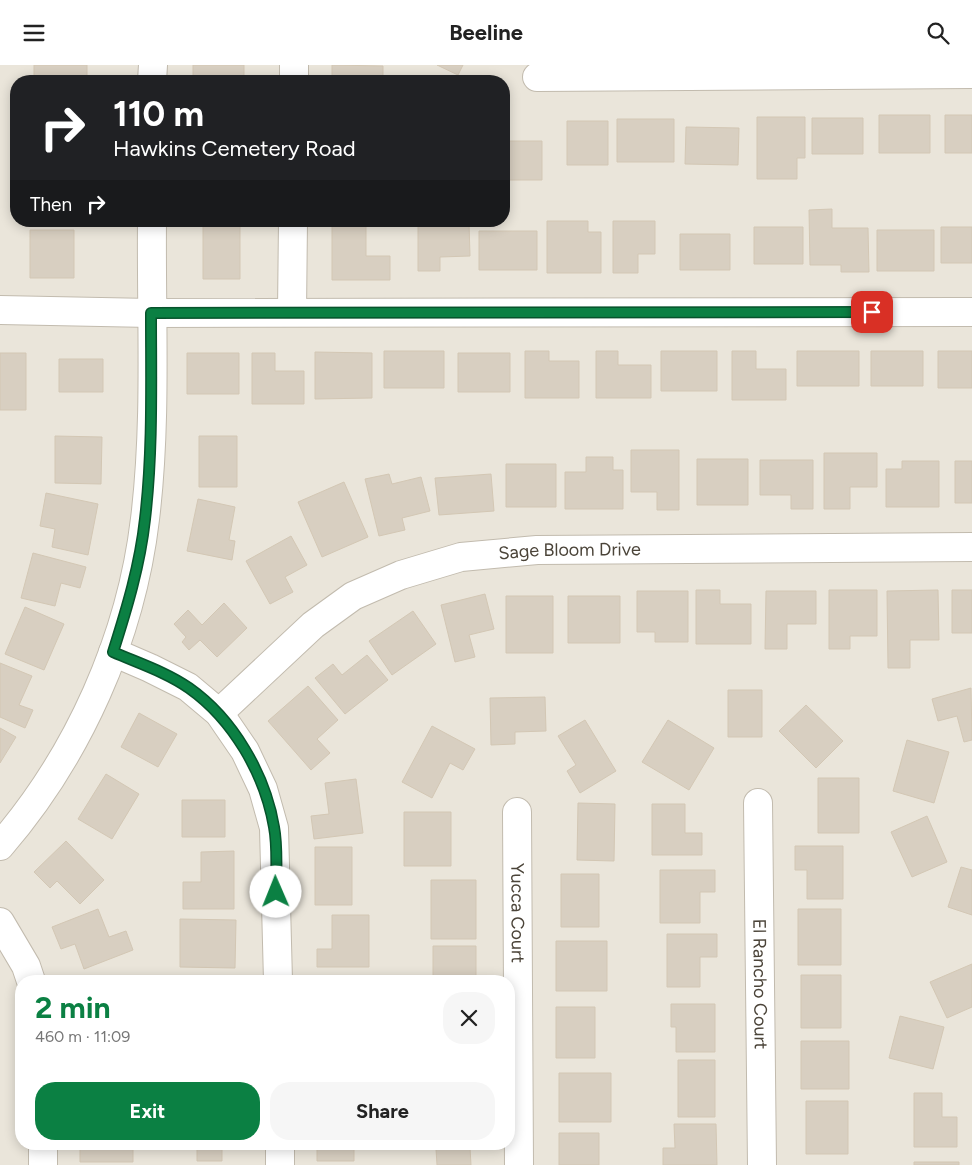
<!DOCTYPE html>
<html lang="en">
<head>
<meta charset="utf-8">
<style>
  :root { --surface:#fff; --page:#f6f6f6; --text:#222; --muted:#767676; --accent:#0b8043 }
  body { margin:0; font-family:Figtree,sans-serif; background:var(--page); color:var(--text); height:100vh; display:flex; flex-direction:column; font-size:19px; white-space:nowrap }
  * { box-sizing:border-box; margin:0 }
  p { font-size:16px; color:var(--muted) }
  .icon { flex:none; width:28px; height:28px; fill:none; stroke:currentColor; stroke-width:2; stroke-linecap:round; stroke-linejoin:round }
  .map { position:relative; flex:1; overflow:hidden }
  .panel { position:absolute; left:15px; top:910px; width:500px; height:175px; display:flex; flex-direction:column; background:var(--surface); border-radius:20px; box-shadow:0 2px 12px #0003 }
  .panel>* { flex:none }
  .guide { position:absolute; left:10px; top:10px; width:500px; height:152px; border-radius:20px; box-shadow:0 2px 12px #0003; background:#202124; color:#fff; overflow:hidden }
  .pin { position:absolute; display:grid; place-items:center; width:42px; height:42px; color:#fff; margin:-21px; border-radius:10px; box-shadow:0 2px 8px #0006 }
  .me { position:absolute; width:55px; margin:-28px; rotate:359deg; stroke-linejoin:round; filter:drop-shadow(0 0 4px #0008) }
  .turn { display:flex; align-items:center; gap:18px; height:105px; padding:0 20px; font-size:22px }
  .turn .icon { width:65px; height:65px; stroke-width:2.5 }
  .turn b { display:block; font-size:35px; line-height:42px }
  .then { display:flex; align-items:center; height:48px; padding:0 20px; background:#0003; gap:10px; font-size:19px }
  .round { display:grid; place-items:center; flex:none; width:52px; height:52px; border-radius:20px; background:var(--page) }
  .headline { display:flex; align-items:center; justify-content:space-between; height:85px; padding:0 20px }
  h1 { font-size:30px; font-weight:700; line-height:38px; color:var(--accent) }
  .cta { display:flex; gap:10px; margin-top:auto; padding:10px 20px }
  .cta a { flex:1; height:58px; border-radius:20px; background:var(--accent); color:#fff; font-size:20px; font-weight:700; line-height:58px; text-align:center }
  .cta a+a { background:var(--page); color:var(--text) }
  header { display:flex; justify-content:space-between; align-items:center; height:65px; padding:0 20px; background:var(--surface); font-size:22px; font-weight:700 }
  .map>svg:first-child { display:block }
  .residential { fill:#eae5da; fill-rule:evenodd }
  .building { fill:#d8cfc1; stroke:#d3c7b4 }
  .lines { fill:none; stroke-linecap:round; stroke-linejoin:round }
  .minor-casing { stroke:#c2bbae; stroke-width:30 }
  .minor { stroke:#fff; stroke-width:28 }
  .route-casing { stroke:#07532c; stroke-width:12 }
  .route { stroke:#0b8043; stroke-width:9 }
  .labels { text-anchor:middle; stroke-width:4.5; stroke-linejoin:round; paint-order:stroke }
  .street-label { font-size:18px; fill:#4b4439; stroke:#fff }
</style>
</head>
<body>
<header><svg class="icon" aria-label="menu" viewBox="0 0 24 24"><path d="M4 6h16M4 12h16M4 18h16"/></svg>Beeline<svg class="icon" aria-label="search" viewBox="0 0 24 24"><circle cx="10" cy="10" r="6"/><path d="M15 15l6 6"/></svg></header>
<div class="map">
<svg width="972" height="1100" viewBox="0 0 972 1100">
  <rect width="100%" height="100%" fill="#f6f3ec"/>
  <path class="residential" d="M0,0h972v1100h-972zM16,16h488v140h-488zM21,916h488v163h-488z"/>
  <path class="building" d="M34,0h53v16h-53z
    M193,0h51v16h-51z
    M332,0l51,1v15h-51z
    M437,0h26l-5,10z
    M879,50h51v38h-51z
    M945,50h27v38h-27z
    M757,52h48v41h-8v21h-40z
    M812,53h51v36h-51z
    M617,54h57v43h-57z
    M567,56h41v44h-41z
    M686,62l53,1 -1,37 -53,-1z
    M504,76h38v39h-38z
    M832,144v19h36l1,44h-28v-7h-31l-1,-55z
    M418,156l51,2 1,33 -30,1v14h-22z
    M547,156h41v11h13v41h-54z
    M613,156h42v33h-17v19h-25z
    M203,159h37v55h-37z
    M332,161h34v30h24v24h-58z
    M754,162h49v37h-49z
    M941,162h31v36h-31z
    M30,165h44v48h-44z
    M877,165h57v41h-57z
    M479,166h58v39h-58z
    M680,169h50v36h-50z
    M384,286h60v37h-60z
    M525,286h24v10h30v37h-54z
    M596,286h22v14h33v33h-55z
    M661,286h56v40h-56z
    M732,286h24v18h30v31h-54z
    M797,286h62v35h-62z
    M871,286h52v35h-52z
    M938,286h34v37h-34z
    M315,287l57,1v45l-57,1z
    M0,288h26v57h-26z
    M187,288h52v41h-52z
    M252,288h23v18h29v33h-52z
    M458,288h52v39h-52z
    M59,294h44v33h-44z
    M55,371l47,1 -1,47 -46,-1z
    M199,371h38v51h-38z
    M631,385h48v60h-22v-18h-26z
    M824,388h53v34h-27v22h-26z
    M586,392h27v13h10v39h-58v-37h21z
    M697,394h51v46h-51z
    M760,395h53v49h-22v-14h-31z
    M902,396h37v46h-53v-38h16z
    M955,396h17v42h-17z
    M506,399h50v43h-50z
    M389,409l3,10 29,-7 9,34 -28,7 3,12 -26,6 -14,-57z
    M491,409l3,37 -55,4 -4,-37z
    M344,417l24,55 -46,20 -24,-55z
    M46,428l52,11 -10,51 -36,-8 3,-18 -15,-3z
    M198,434l37,8 -6,33 6,1 -3,19 -45,-9z
    M291,471l16,29 -22,12 8,15 -23,12 -24,-43z
    M33,488l53,14 -6,21 -19,-5 -6,23 -34,-8z
    M696,525h24v14h31v40h-55z
    M829,525h48v46h-27v13h-21z
    M938,525l1,50h-29v28h-22l-1,-77z
    M952,525h20v43h-20z
    M637,526h51v51h-33v-10h-18z
    M766,526h50v33h-29v25h-22z
    M485,529l9,35 -25,6 6,22 -20,5 -14,-57z
    M506,531h47v57h-47z
    M568,531h52v47h-52z
    M224,538l23,25 -30,29 -17,-17 -11,10 -7,-8 4,-5 -12,-13 14,-14 14,15z
    M25,542l39,17 -20,46 -39,-16z
    M413,546l23,33 -44,31 -23,-34z
    M367,590l21,25 -43,34 -30,-36 18,-14 9,11z
    M0,598l32,13 -13,29 14,5 -8,18 -25,-11z
    M308,621l30,34 -21,19 13,14 -19,17 -43,-49z
    M971,623l1,52 -8,2 -7,-26 -19,5 -6,-22z
    M728,625h34v47h-34z
    M545,632l1,34 -31,1v12l-24,1 -1,-47z
    M806,640l37,36 -27,27 -37,-37z
    M139,648l38,21 -19,33 -37,-20z
    M585,655l31,51 -36,22 -13,-22 9,-6 -18,-29z
    M668,655l46,28 -25,42 -47,-28z
    M432,661l43,23 -12,21 -13,-7 -18,35 -30,-16z
    M0,663l16,9 -16,26z
    M907,675l42,12 -15,51 -41,-12z
    M106,709l33,20 -27,45 -34,-20z
    M818,713h41v55h-41z
    M356,714l7,54 -49,6 -3,-23 18,-2 -4,-31z
    M182,735h43v37h-43z
    M578,738l37,1 -1,57 -37,-1z
    M652,739h33v29h17v22h-50z
    M404,747h47v54h-47z
    M927,751l20,46 -35,15 -21,-45z
    M66,776l38,39 -24,24 -23,-23 -7,7 -16,-16z
    M795,781h48v53h-36v-29h-12z
    M315,782h37v58h-37z
    M234,786v58h-51v-27h18v-30z
    M961,802l11,3v45l-24,-8z
    M660,805h55v22h-15v31h-40z
    M561,809h38v53h-38z
    M431,815h45v59h-45z
    M98,844l11,28 17,-6 7,19 -49,19 -9,-25 -14,5 -9,-22z
    M798,844h43v56h-43z
    M332,850h37v52h-52v-18h15z
    M180,854l56,1 -1,48 -55,-1z
    M667,869h50v23h-17v30h-33z
    M556,876h51v50h-51z
    M433,881h43v35h-38v-3h-5z
    M972,899v43l-25,11 -17,-36z
    M801,910h40v53h-40z
    M317,911h33v5h-33z
    M671,939h44v48h-39v-25h-5z
    M556,942h39v51h-39z
    M900,951l44,11 -11,42 -44,-11z
    M801,976h48v48h-48z
    M678,995h37v57h-37z
    M559,1008h52v49h-52z
    M914,1028h28v24h15v30h-43z
    M806,1036h42v53h-42z
    M674,1059h42l1,41h-54v-17h12z
    M559,1068h40v32h-40z
    M80,1079h53v18h-53z
    M197,1079h25v17h-25z
    M317,1079h37v17h-37z
    M470,1083l1,17h-34l-1,-16z
    M914,1097h45v3h-45z"/>
  <g class="lines">
    <g class="minor-casing">
      <g id="minor">
        <path d="M537,12l435,-3"/>
        <path d="M152,16l1,-16"/>
        <path d="M294,16v-16"/>
        <path d="M0,245l151,3 821,-1"/>
        <path d="M292,247l1,-91"/>
        <path d="M113,587l37,16 38,19 31,26 26,38 18,38 11,39 4,153"/>
        <path id="s1" d="M219,648l94,-88 40,-29 48,-21 60,-18 76,-7 435,-3"/>
        <path id="s2" d="M758,738l4,362"/>
        <path id="s3" d="M517,747l2,353"/>
        <path d="M0,781c78,-90 131,-208 145,-327 12,-98 6,-199 7,-298"/>
        <path d="M0,857l26,44 5,15"/>
        <path d="M280,1079v21"/>
        <path d="M43,1100v-21"/>
      </g>
    </g>
    <use href="#minor" class="minor"/>
  </g>
  <g class="lines">
    <g class="route-casing">
      <path id="route" d="M276,827c0,-21 2,-44 -2,-65 -9,-53 -41,-108 -85,-139 -23,-16 -51,-25 -76,-36 14,-44 27,-87 32,-133 8,-68 6,-137 6,-206l721,-1"/>
    </g>
    <use href="#route" class="route"/>
  </g>
  <g class="labels">
    <g class="street-label">
      <text dy="6" stroke="none"><textPath href="#s1" startOffset="402">Sage Bloom Drive</textPath></text>
      <text dy="6" stroke="none"><textPath href="#s3" startOffset="101">Yucca Court</textPath></text>
      <text dy="6" stroke="none"><textPath href="#s2" startOffset="181">El Rancho Court</textPath></text>
    </g>
  </g>
</svg>
<div class="pin" style="left:872px;top:247px;background:#d93025"><svg class="icon" aria-label="arrive" viewBox="0 0 24 24"><path d="M6 21V4h12l-3 4 3 4H6"/></svg></div>
<svg class="me" style="left:276px;top:827px" viewBox="-20 -20 40 40"><circle r="19" fill="#fff"/><path d="M0-13L10 11 0 6-10 11z" fill="#0b8043"/></svg>
<div class="guide">
<div class="turn"><svg class="icon" aria-label="right" viewBox="0 0 24 24"><path d="M7 20v-9h11M14 6l5 5-5 5"/></svg><div><b>110 m</b>Hawkins Cemetery Road</div></div>
<div class="then">Then<svg class="icon" aria-label="right" viewBox="0 0 24 24"><path d="M7 20v-9h11M14 6l5 5-5 5"/></svg></div>
</div>
<section class="panel">
<div class="headline"><div><h1>2 min</h1><p>460 m · 11:09</p></div><a class="round"><svg class="icon" aria-label="close" viewBox="0 0 24 24"><path d="M6 6l12 12M18 6L6 18"/></svg></a></div>
<div class="cta"><a>Exit</a><a>Share</a></div>
</section>
</div>
</body>
</html>
